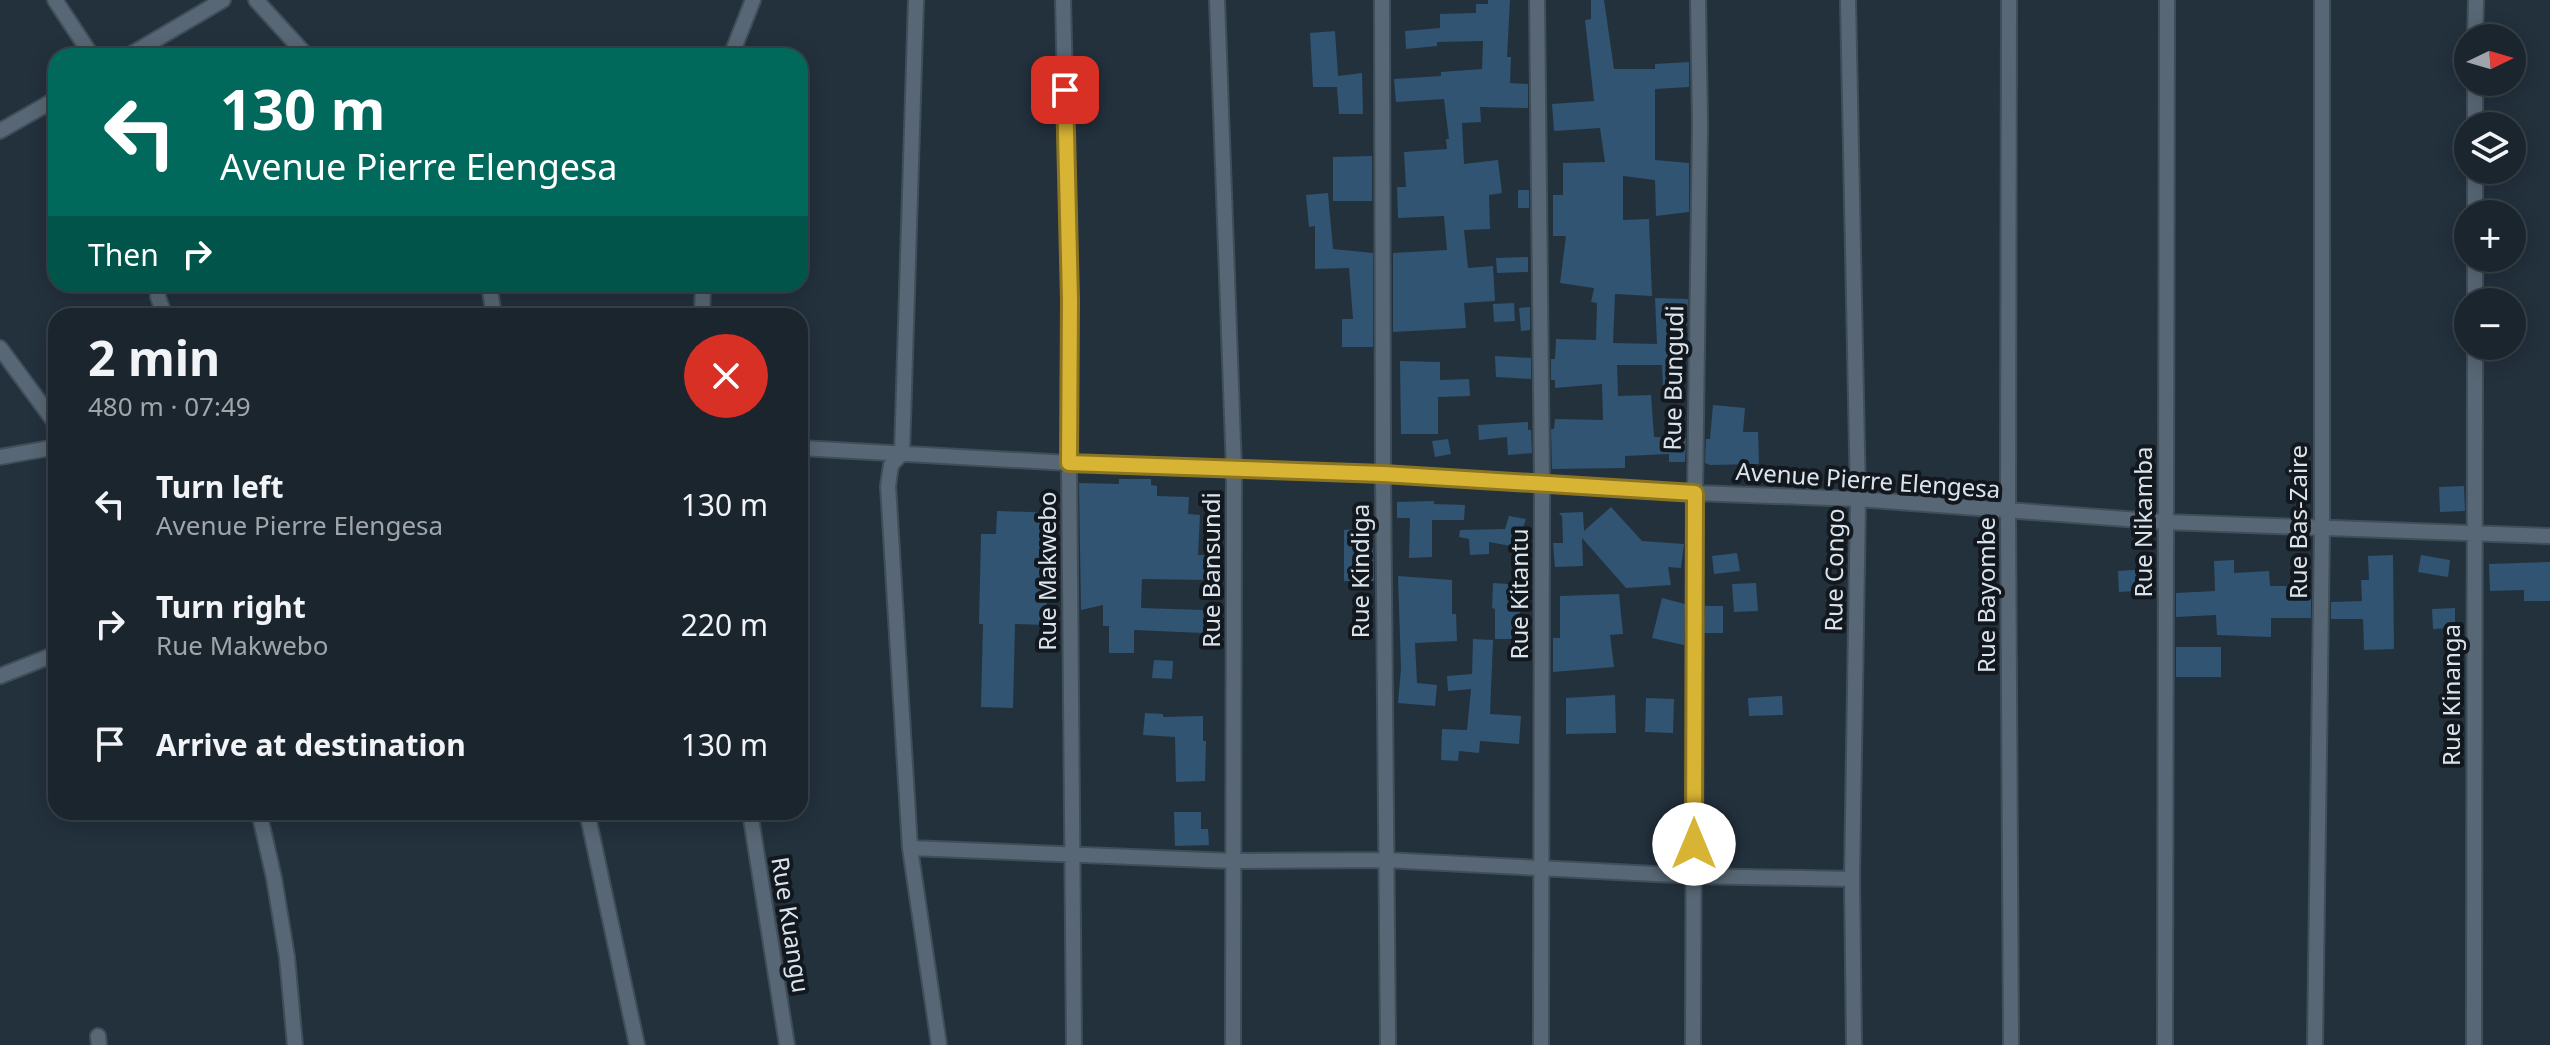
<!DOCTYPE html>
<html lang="en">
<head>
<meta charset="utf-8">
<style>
  :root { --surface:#1a252e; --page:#232d36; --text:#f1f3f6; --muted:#9fa5aa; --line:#38424a }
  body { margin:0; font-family:"Noto Sans",sans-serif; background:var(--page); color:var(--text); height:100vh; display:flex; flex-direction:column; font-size:30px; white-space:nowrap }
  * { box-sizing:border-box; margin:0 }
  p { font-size:26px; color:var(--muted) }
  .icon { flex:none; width:44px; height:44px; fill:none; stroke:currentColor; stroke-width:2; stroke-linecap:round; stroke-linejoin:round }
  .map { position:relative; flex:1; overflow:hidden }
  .panel { position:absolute; left:48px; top:308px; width:760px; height:512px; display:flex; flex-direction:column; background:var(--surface); border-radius:24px; box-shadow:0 4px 20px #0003,0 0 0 2px var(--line) }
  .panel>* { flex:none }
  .top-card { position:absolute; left:48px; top:48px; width:760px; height:244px; border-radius:24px; box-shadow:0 4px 20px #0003,0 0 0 2px var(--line); background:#00695c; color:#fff; overflow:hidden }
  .needle { width:52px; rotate:85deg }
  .tools { position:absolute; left:2454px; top:24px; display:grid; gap:16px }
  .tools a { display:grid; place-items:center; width:72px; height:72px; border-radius:50%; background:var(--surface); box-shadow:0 4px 20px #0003,0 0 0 2px var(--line); font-size:40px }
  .pin { position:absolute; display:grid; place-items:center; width:68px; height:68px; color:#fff; margin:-34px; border-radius:16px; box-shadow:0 4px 12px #0006 }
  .me { position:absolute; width:88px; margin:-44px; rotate:0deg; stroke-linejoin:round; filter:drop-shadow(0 0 6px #0008) }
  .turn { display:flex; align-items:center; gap:28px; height:168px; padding:0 40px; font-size:36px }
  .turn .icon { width:104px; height:104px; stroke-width:2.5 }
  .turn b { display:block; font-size:56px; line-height:68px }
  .then { display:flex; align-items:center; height:76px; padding:0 40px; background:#0003; gap:16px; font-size:30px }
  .round { display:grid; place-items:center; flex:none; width:84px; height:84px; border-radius:42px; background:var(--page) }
  .head { display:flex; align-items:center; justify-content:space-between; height:136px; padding:0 40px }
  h1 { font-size:48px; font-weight:700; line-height:60px }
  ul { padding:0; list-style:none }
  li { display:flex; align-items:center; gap:24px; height:120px; padding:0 40px }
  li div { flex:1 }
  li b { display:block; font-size:30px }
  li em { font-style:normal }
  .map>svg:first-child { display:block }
  .building { fill:#305472 }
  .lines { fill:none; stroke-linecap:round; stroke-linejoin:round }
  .street-casing { stroke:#404e59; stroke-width:18 }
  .street { stroke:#586775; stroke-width:14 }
  .route-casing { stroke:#8c7522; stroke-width:20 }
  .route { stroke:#d7b434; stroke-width:14 }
  .labels { text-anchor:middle; stroke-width:8; stroke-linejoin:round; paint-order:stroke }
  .street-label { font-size:24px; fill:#dbe4ec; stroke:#12181e }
</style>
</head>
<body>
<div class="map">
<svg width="2550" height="1045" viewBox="0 0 2550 1045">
  <rect width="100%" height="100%" fill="#23313d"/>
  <path class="building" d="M1488,0h22l-3,57h4l-1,26 18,1v24l-48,-1 1,15 -19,1 2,41 34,-4 4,33 -13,2 1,34 -26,1 4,38 25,-2 2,35 -31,2 2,25 -73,4v-79l54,-3 -3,-34 -46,2 -1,-31h9l-2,-35 43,-3 -1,-10h3l-5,-40 -48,3 -2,-23 47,-3v-4l41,-3 1,-28 -46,1v4l-31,3 -1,-18 35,-3v-14l36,-1v-9h12z
    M1591,0h13l10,69h41v-5l34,-2v25l-34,2v71l34,3v49l-33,4 -1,-36 -32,-4v44l26,-1 3,77 -37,-2 -2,49 44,1 -2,-46 33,1 -1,40h-8v50h-16l-1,-24h-45l1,31 33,-1 3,42 32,1 -1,24h-16v-8l-44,2v12l-73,1 -1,-40h3l1,-10 48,1 -1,-36 -47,4v-8h-4v-21h4l1,-20 40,1 1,-37 -6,-1 3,-14 -34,-5 6,-47h-13v-41h10v-32l42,-1 -5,-34 -46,3 -2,-27 42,-3 -9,-81 6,-1z
    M1335,31l3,45 24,-3 1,41h-24l-2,-27h-24l-3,-54z
    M1372,156v45h-39v-44z
    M1518,190h11v18h-11z
    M1328,193l5,56 40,4v94h-31v-28h11l-4,-51 -34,1v-43l-6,1 -3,-32z
    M1528,257v15l-31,1 -1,-15z
    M1514,303l1,18 -21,1 -1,-18z
    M1530,307v23l-9,1 -2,-23z
    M1495,356l36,2v21l-35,-2z
    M1400,361l40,1v18l29,-1 1,17 -32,1v37h-37z
    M1713,405l32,3 -2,24h15l1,32 -49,1 -5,-2 1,-24h4z
    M1528,422v8h3l1,23 -24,2 -1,-18 -28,3 -1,-15z
    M1448,439l3,15 -16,3 -3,-16z
    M1119,479h32v6l6,1v10l32,1 -1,17 12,1 -2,40h9v25l-65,-1 -1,29 63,2 -1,23 -69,-3v23h-25v-27h-6v-21l-22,5 -2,-127 40,1z
    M2464,486l1,25 -25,1 -1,-25z
    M1434,501v3l31,1 -1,15h-32v37l-23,1 1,-40h-13v-16z
    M1611,507l31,34 42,3 -3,24 -13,-1 3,18 -45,3 -44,-50 1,28 -28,1 -2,-24h10l-1,-27 -3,-3 24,-1 1,19z
    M997,511l62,2 1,16 -11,-1 -1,34h12v16l-12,-1 -2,48 -31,-1 -2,84 -32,-1 2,-83h-4l2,-90h15z
    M1509,516l17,3 -10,28 -27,-5v12l-19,1 -1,-16 -10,-2 1,-7 45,-1z
    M1373,528l1,53h-30v-51z
    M1737,553l3,18 -26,3 -2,-18z
    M2393,555l1,94 -30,1 -1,-31h-32v-17l31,-1 -1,-21h8l-1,-24z
    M2421,555l29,5 -2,17 -30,-5z
    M2234,560v13l35,-2 1,15h29v13h12v19h-40v19l-54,-2 -1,-20 -40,2v-24l39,-2 -1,-30z
    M2550,562v39h-26v-11l-34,1 -1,-27z
    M2147,569l2,21 -30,2 -1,-21z
    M1398,576l54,4v34h4l1,27 -42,2 2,40 20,2 -2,21 -37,-3 3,-34z
    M1493,583l29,2 -2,29h7v25h-32v-30l-3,-1z
    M1756,583l2,28 -24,1 -2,-28z
    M1619,594l4,40 -13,1 4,32 -61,5v-34h7v-42z
    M1662,598l23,6 -1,41 -32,-7z
    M1705,606h18v27h-19z
    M2455,608v20l-22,1 -1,-20z
    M1473,639l20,1 -3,74 31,2 -2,28 -39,-3 -1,12 -20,-2 -1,10 -17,-1 1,-31 25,1 4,-41 -23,2 -1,-15 25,-2z
    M2176,647h45v30h-45z
    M1154,660l19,1 -1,18 -20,-1z
    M1615,695l1,38 -50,1v-36z
    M1782,696l1,19 -34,1 -1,-18z
    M1646,698l28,1 -1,34 -28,-1z
    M1145,713l18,1v3l40,-1v25h3l-1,40 -29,1 -1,-45 -32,-2z
    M1174,812h27v17h7l1,16 -34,1z"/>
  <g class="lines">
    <g class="street-casing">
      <path id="street" d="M55,0l37,56
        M256,0l51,56
        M916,0l-14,453 -11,12 -3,21 22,362 29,197
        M1063,0l7,300 -1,163 5,582
        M1217,0l17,470 -1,575
        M1382,0l1,474 5,571
        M1537,0l5,484 -1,561
        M1848,0l10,499 -6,380 2,166
        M2009,0l-1,512 3,533
        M2475,38l1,-38
        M128,56l95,-56
        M731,56l22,-56
        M2475,126v-44
        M0,131l56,-32
        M2475,214v-44
        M158,284v13l7,19
        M489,284l5,32
        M2475,302v-44
        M702,316l1,-32
        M0,348l56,76
        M800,448l269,15 314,11 312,19 163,6 308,23 384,14
        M0,457l56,-10
        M0,676l56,-22
        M259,812l15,66 13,79 8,88
        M587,812l50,233
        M750,812l37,233
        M910,848l322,13 153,-1 309,16 158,3
        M98,1036l1,9
        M1693,1045l2,-552 5,-369 -2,-124
        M2165,1045l2,-1045
        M2315,1045l7,-516v-529
        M2474,1045l1,-699"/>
    </g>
    <use href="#street" class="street"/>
  </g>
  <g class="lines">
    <g class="route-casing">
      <path id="route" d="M1065,90l5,210 -1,163 314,11 312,19 -1,351"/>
    </g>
    <use href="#route" class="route"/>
  </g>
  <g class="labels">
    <g class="street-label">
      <text transform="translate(1674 378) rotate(-89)" y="8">Rue Bungudi</text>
      <text transform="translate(1868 481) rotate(4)" y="8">Avenue Pierre Elengesa</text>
      <text transform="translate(2144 522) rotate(-90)" y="8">Rue Nikamba</text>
      <text transform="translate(2299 522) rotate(-90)" y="8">Rue Bas-Zaire</text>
      <text transform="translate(1212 570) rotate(-90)" y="8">Rue Bansundi</text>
      <text transform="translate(1835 570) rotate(-89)" y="8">Rue Congo</text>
      <text transform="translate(1048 571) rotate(-90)" y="8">Rue Makwebo</text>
      <text transform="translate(1361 571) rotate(-90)" y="8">Rue Kindiga</text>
      <text transform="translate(1520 594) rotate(-90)" y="8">Rue Kitantu</text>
      <text transform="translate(1987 595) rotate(-90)" y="8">Rue Bayombe</text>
      <text transform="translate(2452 695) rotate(-90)" y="8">Rue Kinanga</text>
      <text transform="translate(790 925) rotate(81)" y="8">Rue Kuangu</text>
    </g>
  </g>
</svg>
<div class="tools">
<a><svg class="needle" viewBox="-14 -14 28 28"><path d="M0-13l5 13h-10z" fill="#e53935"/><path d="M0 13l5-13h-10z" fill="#9fa5aa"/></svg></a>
<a><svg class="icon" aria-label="layers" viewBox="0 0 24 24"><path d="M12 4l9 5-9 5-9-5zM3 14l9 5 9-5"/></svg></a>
<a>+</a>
<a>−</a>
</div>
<div class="pin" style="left:1065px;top:90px;background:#d93025"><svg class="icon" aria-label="arrive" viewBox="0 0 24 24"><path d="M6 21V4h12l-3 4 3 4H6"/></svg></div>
<svg class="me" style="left:1694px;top:844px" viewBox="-20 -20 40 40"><circle r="19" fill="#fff"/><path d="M0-13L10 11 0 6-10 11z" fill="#d7b434"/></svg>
<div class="top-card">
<div class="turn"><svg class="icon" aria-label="left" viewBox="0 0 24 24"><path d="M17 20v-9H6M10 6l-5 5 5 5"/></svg><div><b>130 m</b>Avenue Pierre Elengesa</div></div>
<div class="then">Then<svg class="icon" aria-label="right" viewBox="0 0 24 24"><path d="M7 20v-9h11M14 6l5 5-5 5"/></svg></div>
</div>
<section class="panel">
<div class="head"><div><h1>2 min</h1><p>480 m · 07:49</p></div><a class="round" style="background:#d93025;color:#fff"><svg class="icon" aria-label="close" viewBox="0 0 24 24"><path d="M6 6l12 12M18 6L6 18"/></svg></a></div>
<ul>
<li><svg class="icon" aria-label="left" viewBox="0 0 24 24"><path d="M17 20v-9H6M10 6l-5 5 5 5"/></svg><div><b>Turn left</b><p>Avenue Pierre Elengesa</p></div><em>130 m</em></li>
<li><svg class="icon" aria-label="right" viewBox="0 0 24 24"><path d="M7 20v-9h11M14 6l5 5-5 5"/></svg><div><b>Turn right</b><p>Rue Makwebo</p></div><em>220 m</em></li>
<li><svg class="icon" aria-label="arrive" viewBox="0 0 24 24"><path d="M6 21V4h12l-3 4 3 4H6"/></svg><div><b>Arrive at destination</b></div><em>130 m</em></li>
</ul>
</section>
</div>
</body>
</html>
